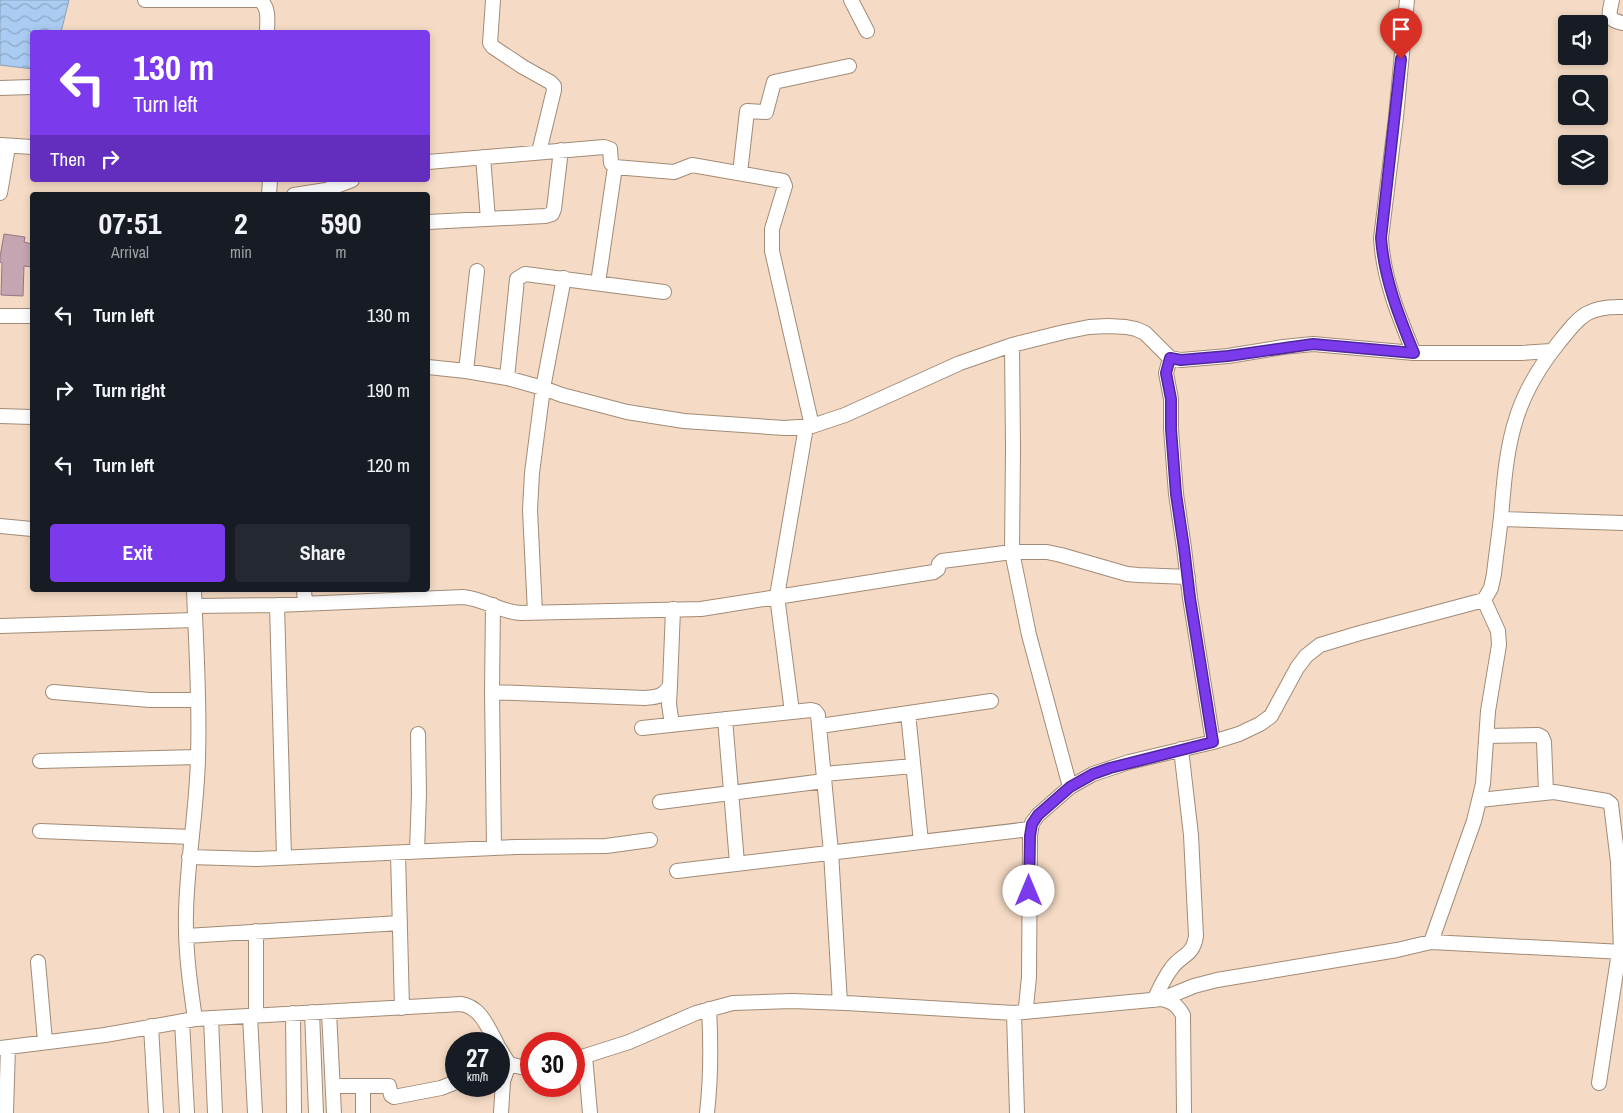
<!DOCTYPE html>
<html lang="en">
<head>
<meta charset="utf-8">
<style>
  :root { --surface:#171b24; --page:#242831; --text:#f1f3f6; --muted:#9ea1a6; --accent:#7c3aed }
  body { margin:0; font-family:"Archivo Narrow",sans-serif; background:var(--page); color:var(--text); height:100vh; display:flex; flex-direction:column; font-size:19px; white-space:nowrap }
  * { box-sizing:border-box; margin:0 }
  p { font-size:16px; color:var(--muted) }
  .icon { flex:none; width:28px; height:28px; fill:none; stroke:currentColor; stroke-width:2; stroke-linecap:round; stroke-linejoin:round }
  .map { position:relative; flex:1; overflow:hidden }
  .side { position:absolute; left:30px; top:192px; width:400px; height:400px; display:flex; flex-direction:column; background:var(--surface); border-radius:5px; box-shadow:0 2px 8px #0003 }
  .side>* { flex:none }
  .hud { position:absolute; left:30px; top:30px; width:400px; height:152px; border-radius:5px; box-shadow:0 2px 8px #0003; background:#7c3aed; color:#fff; overflow:hidden }
  .fabs { position:absolute; left:1558px; top:15px; display:grid; gap:10px }
  .fabs a { display:grid; place-items:center; width:50px; height:50px; border-radius:5px; background:var(--surface); box-shadow:0 2px 8px #0003; font-size:25px }
  .speed { position:absolute; left:445px; top:1032px; display:flex; gap:10px; font-size:25px; font-weight:700; text-align:center }
  .speed>* { display:grid; place-content:center; width:65px; height:65px; border-radius:50%; background:var(--surface); box-shadow:0 2px 8px #0003; line-height:1 }
  .speed small { font-size:12px; font-weight:400 }
  .speed .limit { border:8px solid #d22; background:#fff; color:#111 }
  .pin { position:absolute; display:grid; place-items:center; width:42px; height:42px; color:#fff; margin:-51px -21px; border-radius:50% 50% 50% 0; rotate:-45deg; box-shadow:0 0 5px #0007 }
  .pin .icon { rotate:45deg }
  .me { position:absolute; width:55px; margin:-28px; rotate:0deg; stroke-linejoin:round; filter:drop-shadow(0 0 4px #0008) }
  .turn { display:flex; align-items:center; gap:18px; height:105px; padding:0 20px; font-size:22px }
  .turn .icon { width:65px; height:65px; stroke-width:2.5 }
  .turn b { display:block; font-size:35px; line-height:42px }
  .then { display:flex; align-items:center; height:48px; padding:0 20px; background:#0003; gap:10px; font-size:19px }
  .eta { display:flex; justify-content:space-evenly; align-items:center; height:85px; text-align:center }
  .eta b { font-size:30px; font-weight:700; line-height:35px }
  .primary-button { display:flex; gap:10px; margin-top:auto; padding:10px 20px }
  .primary-button a { flex:1; height:58px; border-radius:5px; background:var(--accent); color:#fff; font-size:20px; font-weight:700; line-height:58px; text-align:center }
  .primary-button a+a { background:var(--page); color:var(--text) }
  ul { padding:0; list-style:none }
  li { display:flex; align-items:center; gap:15px; height:75px; padding:0 20px }
  li div { flex:1 }
  li b { display:block; font-size:19px }
  li em { font-style:normal }
  .map>svg:first-child { display:block }
  .water { fill:url(#water-waves); stroke:#8a9fb8 }
  .building { fill:#c5a5b1; stroke:#947682 }
  .lines { fill:none; stroke-linecap:round; stroke-linejoin:round }
  .street-casing { stroke:#a28b76; stroke-width:16 }
  .street { stroke:#fff; stroke-width:14 }
  .route-casing { stroke:#51269a; stroke-width:12 }
  .route { stroke:#7c3aed; stroke-width:9 }
</style>
</head>
<body>
<div class="map">
<svg width="1623" height="1113" viewBox="0 0 1623 1113">
  <defs>
    <pattern id="water-waves" width="16" height="10" patternUnits="userSpaceOnUse" patternTransform="scale(1.25)"><rect width="16" height="10" fill="#aaccf3"/><path d="M0 5q4-4 8 0t8 0" fill="none" stroke="#8ca6c5"/></pattern>
  </defs>
  <rect width="100%" height="100%" fill="#f5dbc5"/>
  <path class="water" d="M0,0h69l-8,32h-29v37l-32,-4z"/>
  <path class="building" d="M4,234l21,3 -1,5 8,2v23l-8,-1 -1,30 -22,-1 1,-32 -2,-1v-5z"/>
  <g class="lines">
    <g class="street-casing">
      <path id="street" d="M145,0h114c11,6 8,22 8,32
        M493,0l-3,43 3,4 30,20 27,15 4,4v4l-15,62
        M851,0l16,31
        M1407,0l-11,117 -15,121c2,40 18,79 33,115
        M1612,0c-3,14 -6,20 11,23
        M0,88l32,-1
        M1,145l31,2
        M483,157l5,62
        M428,162l176,-15 6,2 1,14 4,4 59,5 18,-7 91,16 2,5 -13,43v22l40,175
        M740,173l7,-62 19,1 8,-30 75,-16
        M0,193l8,-46
        M269,195l1,-15
        M294,195l32,-5 26,-10
        M428,222l117,-6 7,-2 2,-5 7,-59
        M598,283l17,-116
        M0,316h32
        M1012,345l1,103 -1,104 17,83 41,152
        M1170,358l-4,15 5,26v30l5,65 8,54 6,50 23,144
        M428,367l38,4 41,7 36,10 19,7 65,17 57,9 100,7 28,-2 33,-11 115,-52 52,-18 52,-13 25,-5 19,-1 18,1 10,2 9,4 25,25 11,2 47,-4 55,-9 30,-3 101,9h107l30,-2
        M466,371l11,-100
        M507,378l10,-99 8,-5 139,18
        M0,416l32,1
        M1501,519l122,4
        M0,526l32,3
        M194,590c2,56 6,112 4,167 -1,53 -11,104 -12,156 -1,36 4,71 9,106
        M304,590l1,13
        M277,605l7,253
        M493,605l-1,87 2,156
        M195,606l82,-1 186,-8c22,2 37,15 58,16l180,-4 233,-37 4,-3 1,-5 3,-3 70,-9h35l14,3 66,19 11,1 50,2
        M535,613l-5,-103 2,-37 11,-85 21,-110
        M0,626l195,-6
        M670,685l-1,19 3,21
        M53,692l97,8h48
        M492,692l153,6c11,-1 19,-1 25,-13l3,-76
        M792,712l-15,-116 29,-169
        M908,713l13,129
        M725,719l12,144
        M820,726l171,-25
        M642,728l169,-18 4,1 3,4 13,137 9,151
        M1487,736l51,-1 4,2 2,5 2,50
        M40,761l158,-4
        M824,774l89,-8
        M1480,800l74,-8 53,9 4,3 7,58 3,90
        M660,802l164,-21
        M40,831l152,6
        M417,851l2,-57 -1,-60
        M398,853l4,155
        M189,857l68,2 259,-12 90,-1 44,-6
        M677,871l353,-42
        M256,931v84
        M186,936l214,-13
        M1431,942l43,-121 9,-37 5,-73 11,-66 -1,-14 -14,-31
        M38,962l7,79
        M1162,999l32,-13 23,-6 180,-30 34,-8 192,10
        M1154,1000c5,-10 10,-22 17,-31 10,-15 22,-12 25,-33l-5,-101 -10,-86
        M312,1012l4,101
        M329,1012l5,101
        M1024,1012l138,-13c11,3 15,6 21,16l1,98
        M293,1013l1,100
        M1014,1013l3,100
        M250,1016l5,97
        M211,1018l4,95
        M182,1021l5,92
        M151,1026l5,87
        M0,1048l105,-13 90,-16 266,-15c20,3 27,24 36,40
        M499,1048l10,16 12,3 10,-2
        M585,1056l5,57
        M574,1059l11,-3 44,-14 67,-29 37,-10 59,-2 54,2 168,10 10,-1 2,-5 3,-30 1,-141 2,-13 6,-8 32,-28 23,-13 36,-12 84,-20 26,-8 21,-10 11,-8 26,-48 9,-12 14,-11 40,-12 124,-33 7,-12 3,-14c2,-19 5,-38 7,-57 3,-34 5,-68 16,-101 9,-27 25,-53 43,-75 21,-26 28,-35 63,-34
        M1599,1083l20,-131
        M333,1086h56l2,9 3,2 47,-9 15,-6
        M363,1086v27
        M6,1113l2,-66
        M501,1113l2,-32 6,-17
        M707,1113c4,-35 4,-69 2,-104"/>
    </g>
    <use href="#street" class="street"/>
  </g>
  <g class="lines">
    <g class="route-casing">
      <path id="route" d="M1029,891l1,-55 2,-12 6,-9 32,-28 23,-13 17,-6 103,-26 -23,-144 -6,-50 -8,-54 -5,-65v-30l-5,-26 4,-15 11,2 47,-4 85,-12 101,9c-15,-36 -30,-75 -33,-115l20,-179"/>
    </g>
    <use href="#route" class="route"/>
  </g>
</svg>
<div class="fabs">
<a><svg class="icon" aria-label="sound" viewBox="0 0 24 24"><path d="M4 9h4l5-4v14l-5-4H4zM17 9q2 3 0 6"/></svg></a>
<a><svg class="icon" aria-label="search" viewBox="0 0 24 24"><circle cx="10" cy="10" r="6"/><path d="M15 15l6 6"/></svg></a>
<a><svg class="icon" aria-label="layers" viewBox="0 0 24 24"><path d="M12 4l9 5-9 5-9-5zM3 14l9 5 9-5"/></svg></a>
</div>
<div class="speed"><div>27<small>km/h</small></div><div class="limit">30</div></div>
<div class="pin" style="left:1401px;top:59px;background:#d93025"><svg class="icon" aria-label="arrive" viewBox="0 0 24 24"><path d="M6 21V4h12l-3 4 3 4H6"/></svg></div>
<svg class="me" style="left:1029px;top:891px" viewBox="-20 -20 40 40"><circle r="19" fill="#fff"/><path d="M0-13L10 11 0 6-10 11z" fill="#7c3aed"/></svg>
<div class="hud">
<div class="turn"><svg class="icon" aria-label="left" viewBox="0 0 24 24"><path d="M17 20v-9H6M10 6l-5 5 5 5"/></svg><div><b>130 m</b>Turn left</div></div>
<div class="then">Then<svg class="icon" aria-label="right" viewBox="0 0 24 24"><path d="M7 20v-9h11M14 6l5 5-5 5"/></svg></div>
</div>
<section class="side">
<div class="eta">
<div><b>07:51</b><p>Arrival</p></div>
<div><b>2</b><p>min</p></div>
<div><b>590</b><p>m</p></div>
</div>
<ul>
<li><svg class="icon" aria-label="left" viewBox="0 0 24 24"><path d="M17 20v-9H6M10 6l-5 5 5 5"/></svg><div><b>Turn left</b></div><em>130 m</em></li>
<li><svg class="icon" aria-label="right" viewBox="0 0 24 24"><path d="M7 20v-9h11M14 6l5 5-5 5"/></svg><div><b>Turn right</b></div><em>190 m</em></li>
<li><svg class="icon" aria-label="left" viewBox="0 0 24 24"><path d="M17 20v-9H6M10 6l-5 5 5 5"/></svg><div><b>Turn left</b></div><em>120 m</em></li>
</ul>
<div class="primary-button"><a>Exit</a><a>Share</a></div>
</section>
</div>
</body>
</html>
